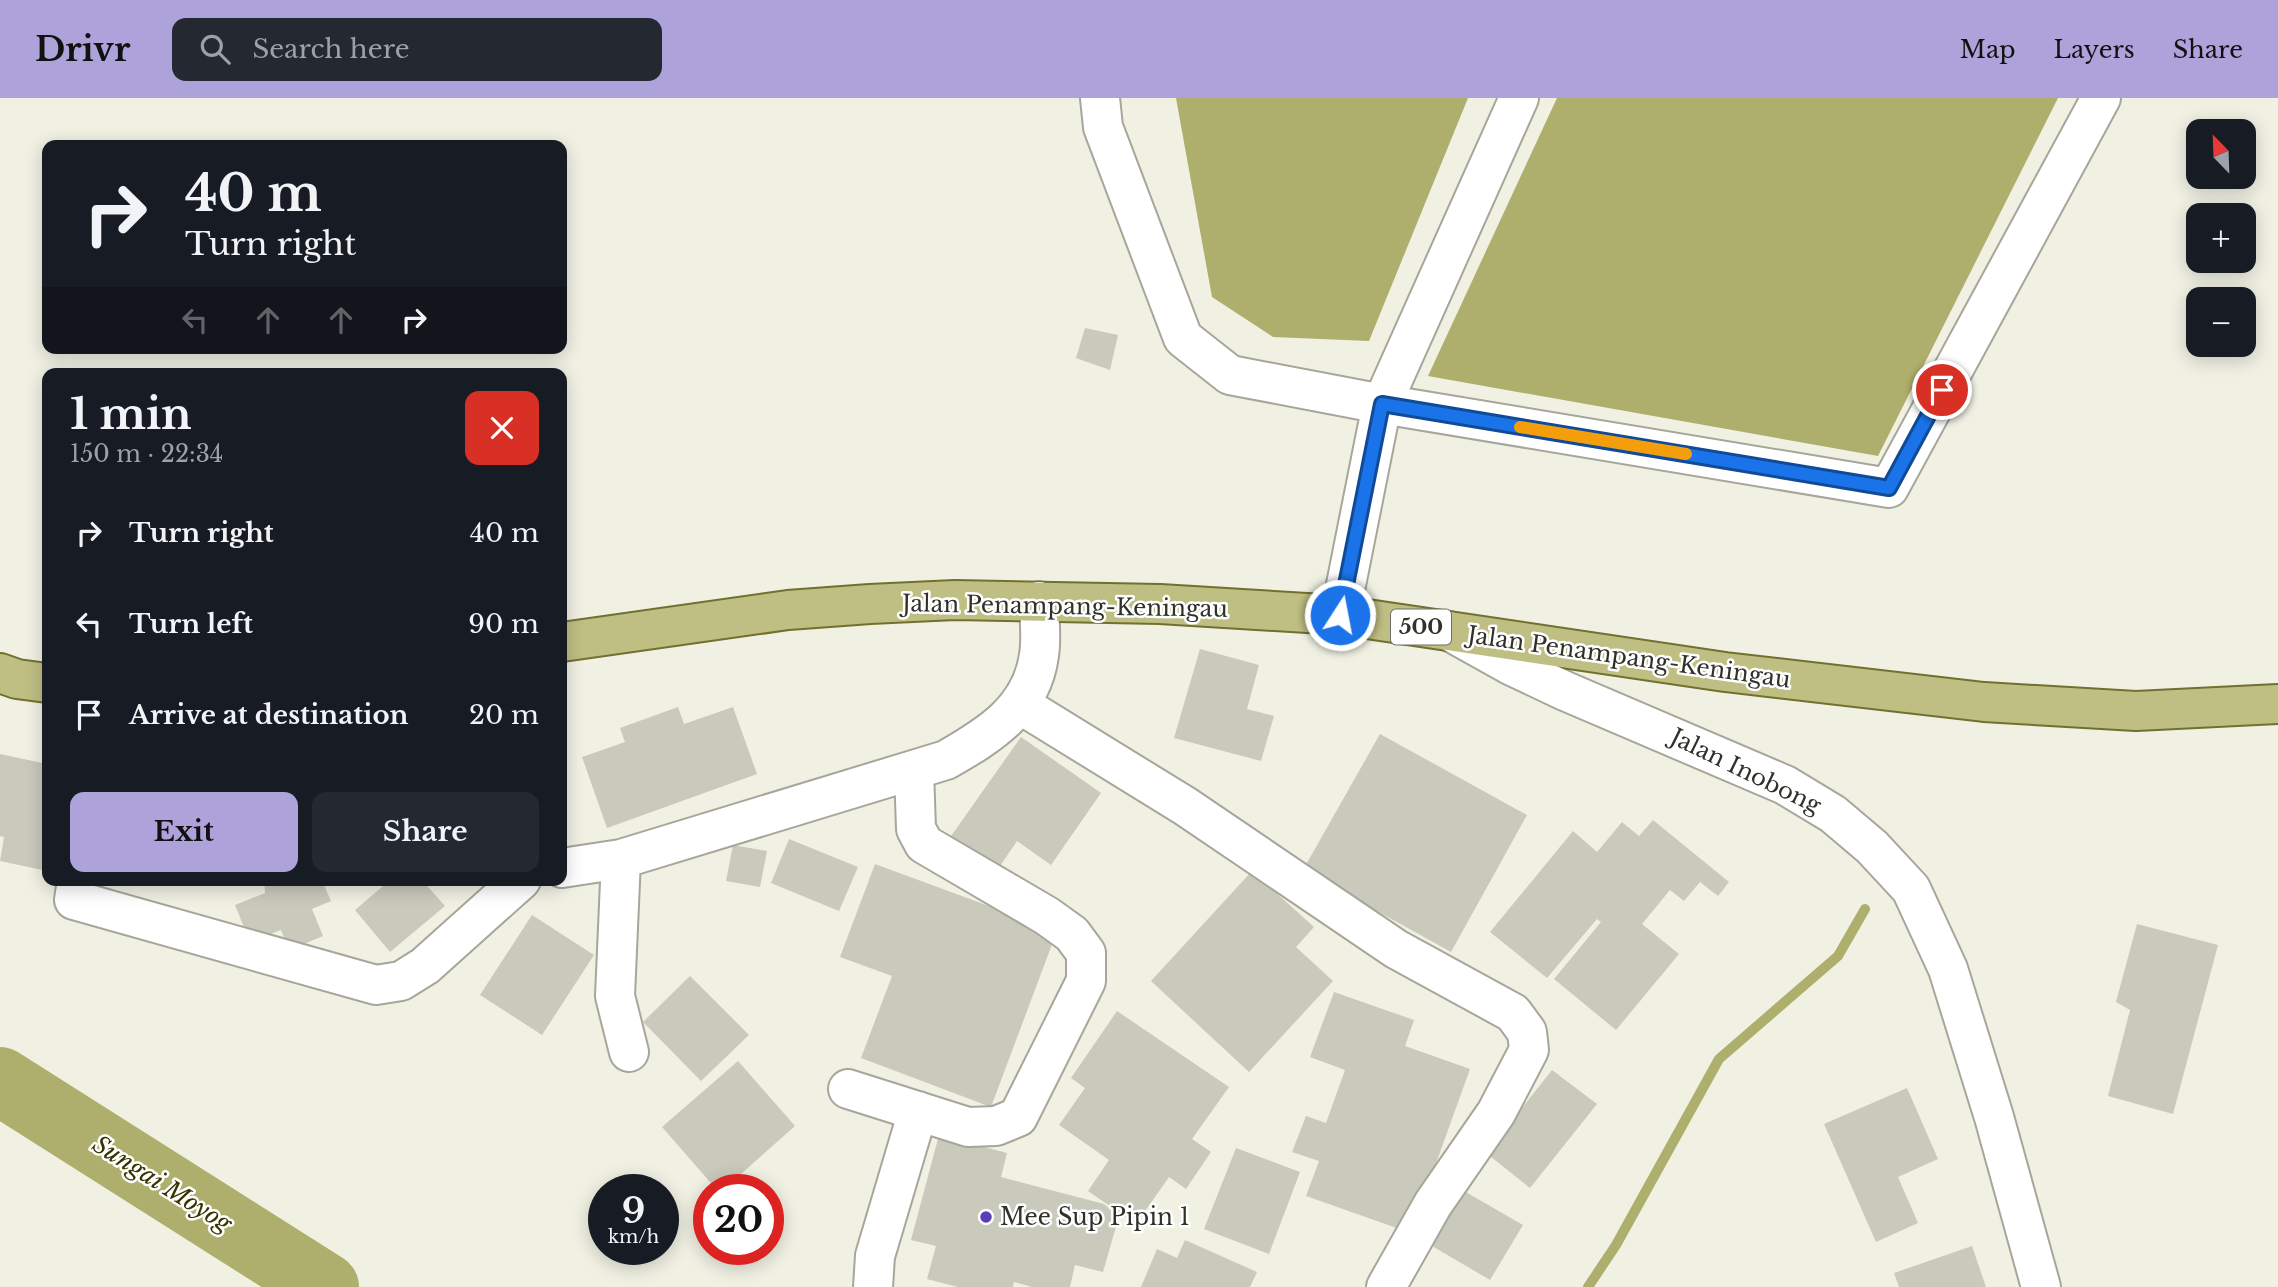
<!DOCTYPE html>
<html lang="en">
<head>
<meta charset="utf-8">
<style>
  :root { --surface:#171b24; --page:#242831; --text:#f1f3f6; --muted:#9ea1a6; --accent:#ada2d9 }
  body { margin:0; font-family:"Libre Baskerville",serif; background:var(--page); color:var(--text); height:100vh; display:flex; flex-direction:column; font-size:26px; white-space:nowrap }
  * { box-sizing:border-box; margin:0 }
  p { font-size:23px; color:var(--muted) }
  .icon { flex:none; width:38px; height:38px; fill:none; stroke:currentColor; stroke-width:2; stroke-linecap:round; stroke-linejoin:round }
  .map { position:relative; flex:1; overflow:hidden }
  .side { position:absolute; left:42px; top:270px; width:525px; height:518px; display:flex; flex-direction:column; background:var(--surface); border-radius:14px; box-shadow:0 4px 18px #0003 }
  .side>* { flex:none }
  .top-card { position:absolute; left:42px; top:42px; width:525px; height:214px; border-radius:14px; box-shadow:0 4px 18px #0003; background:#171b24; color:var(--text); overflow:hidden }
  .needle { width:46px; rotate:337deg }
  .controls { position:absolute; left:2186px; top:21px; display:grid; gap:14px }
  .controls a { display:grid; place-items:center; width:70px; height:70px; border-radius:14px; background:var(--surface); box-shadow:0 4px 18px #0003; font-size:35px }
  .speed { position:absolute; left:588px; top:1076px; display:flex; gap:14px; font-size:35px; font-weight:700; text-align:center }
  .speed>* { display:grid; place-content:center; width:91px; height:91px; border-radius:50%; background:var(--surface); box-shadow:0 4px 18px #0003; line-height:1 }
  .speed small { font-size:18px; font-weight:400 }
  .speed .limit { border:10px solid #d22; background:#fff; color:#111 }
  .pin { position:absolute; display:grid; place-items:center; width:60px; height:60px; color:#fff; margin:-30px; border:4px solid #fff; border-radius:50%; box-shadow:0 2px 7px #0007 }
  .me { position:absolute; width:77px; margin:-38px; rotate:11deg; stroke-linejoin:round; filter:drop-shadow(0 0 5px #0008) }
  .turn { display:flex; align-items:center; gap:24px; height:147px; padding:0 28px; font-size:32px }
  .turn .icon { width:91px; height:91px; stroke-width:2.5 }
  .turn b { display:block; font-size:49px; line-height:60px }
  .lanes { display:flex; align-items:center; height:66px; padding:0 28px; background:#0003; justify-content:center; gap:35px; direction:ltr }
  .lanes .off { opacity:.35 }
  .round { display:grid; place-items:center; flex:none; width:74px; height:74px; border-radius:14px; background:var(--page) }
  .overview { display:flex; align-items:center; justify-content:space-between; height:119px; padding:0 28px }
  h1 { font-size:42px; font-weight:800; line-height:52px }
  .cta { display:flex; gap:14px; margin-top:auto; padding:14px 28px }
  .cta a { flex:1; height:80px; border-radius:14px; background:var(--accent); color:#111; font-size:28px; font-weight:800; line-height:80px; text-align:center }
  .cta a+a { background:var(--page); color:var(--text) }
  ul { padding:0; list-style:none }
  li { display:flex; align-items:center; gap:21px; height:91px; padding:0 28px }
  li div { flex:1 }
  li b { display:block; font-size:26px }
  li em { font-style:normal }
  header { display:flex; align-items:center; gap:42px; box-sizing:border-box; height:98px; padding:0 35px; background:var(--accent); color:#111 }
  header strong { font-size:33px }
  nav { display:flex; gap:38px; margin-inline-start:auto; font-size:24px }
  .search { width:490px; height:63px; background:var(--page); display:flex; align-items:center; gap:18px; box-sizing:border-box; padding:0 24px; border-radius:14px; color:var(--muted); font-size:26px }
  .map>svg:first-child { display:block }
  .water { fill:#aeae6d }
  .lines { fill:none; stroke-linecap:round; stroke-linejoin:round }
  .stream { stroke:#aeae6d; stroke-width:10 }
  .river { stroke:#aeae6d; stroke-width:68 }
  .building { fill:#c9c9bc }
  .minor-casing { stroke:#a6a69a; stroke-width:42 }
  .major-casing { stroke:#72702f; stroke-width:42 }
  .minor { stroke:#fff; stroke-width:38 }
  .major { stroke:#bfbe83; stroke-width:38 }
  .route-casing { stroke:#114b97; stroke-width:18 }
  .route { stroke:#1a73e8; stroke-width:12 }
  .slow { stroke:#f59e0b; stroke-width:12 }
  .poi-dot { fill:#593eb6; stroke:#fff; stroke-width:2.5 }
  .labels { text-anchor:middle; stroke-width:5; stroke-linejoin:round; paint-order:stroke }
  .shield { fill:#fff; stroke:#6f6f6b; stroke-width:2 }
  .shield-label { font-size:21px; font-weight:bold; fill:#31312c }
  .street-label { font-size:23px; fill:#31312c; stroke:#fff }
  .poi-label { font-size:23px; fill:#31312c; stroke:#fff; text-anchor:start }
  .water-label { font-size:24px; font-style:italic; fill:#363500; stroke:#fff }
</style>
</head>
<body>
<header>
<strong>Drivr</strong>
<div class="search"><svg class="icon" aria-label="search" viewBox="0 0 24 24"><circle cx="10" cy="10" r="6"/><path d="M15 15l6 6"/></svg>Search here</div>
<nav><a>Map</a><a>Layers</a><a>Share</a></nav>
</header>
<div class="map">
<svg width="2278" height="1189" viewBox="0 0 2278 1189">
  <rect width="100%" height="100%" fill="#f0f1e3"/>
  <path class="water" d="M1176,0h292l-99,243 -96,-4 -61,-40z
    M1557,0h501l-180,358 -450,-80z"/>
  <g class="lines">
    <path class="stream" d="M1588,1189l28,-42 103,-186 119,-103 27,-47"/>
    <path class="river" d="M0,983l325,206"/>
  </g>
  <path class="building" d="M1085,230l33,7 -8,35 -34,-12z
    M1200,551l59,16 -12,44 27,7 -13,45 -87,-23z
    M678,609l6,17 49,-17 24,67 -150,54 -25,-71 43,-15 -5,-14z
    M1380,636l147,81 -76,137 -148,-82z
    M1021,639l80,56 -50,72 -34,-24 -21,31 -47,-33z
    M0,656l47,10v107l-47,-10 4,-24 -4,-1z
    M1653,722l76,62 -11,14 -18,-14 -16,19 -14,-11 -28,34 37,30 -63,76 -62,-51 47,-57 -4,-3 -50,59 -57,-46 83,-101 24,21 25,-30 17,14z
    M789,741l69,28 -19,44 -68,-28z
    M733,747l34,6 -7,36 -34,-6z
    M875,766l182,67 -66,176 -130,-49 31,-82 -52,-19z
    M1252,773l62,56 -18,20 37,34 -84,91 -98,-91z
    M264,782h65l-5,5 7,16 -19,8 11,27 -34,14 -8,-20 -31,12 -15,-37 30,-12z
    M390,782h32l23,26 -55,46 -35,-42z
    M532,817l62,40 -52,80 -62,-40z
    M2137,826l81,21 -45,169 -65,-18 22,-86 -14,-8z
    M690,878l59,59 -48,46 -58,-59z
    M1334,894l80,28 -9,26 65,23 -59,164 -105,-37 13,-35 -27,-9 14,-36 20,7 19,-53 -35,-13z
    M1117,913l112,76 -37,52 19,13 -25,37 -17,-12 -33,47 -48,-33 21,-31 -50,-35 26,-37 -14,-10z
    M738,963l57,65 -72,64h-6l-55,-63z
    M1552,972l45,34 -67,84 -44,-35z
    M1907,990l31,71 -40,18 20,46 -42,19 -52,-118z
    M939,1037l68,18 -6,24 103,27 15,12 -16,56 -28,-7 -5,22h-38l-18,-5 -1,5h-55l-31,-8 9,-33 -25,-6z
    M1236,1050l64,24 -31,82 -65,-25z
    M1464,1093l59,34 -33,55 -58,-34z
    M1185,1142l72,32 -7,15h-109l16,-38 20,9z
    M1972,1148l14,41h-87l-5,-14z"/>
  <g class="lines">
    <g class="minor-casing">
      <path id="minor" d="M1100,0l3,29 80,211 47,37 152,29 507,84 212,-390
        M1340,517l42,-211 137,-306
        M1449,533l61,34 55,26 220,94 48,29 39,33 39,42 37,80 46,148 47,170
        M1021,607l164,101 211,143 117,64 14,19 2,18 -33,63 -63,91 -47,83
        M621,761l-6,137 14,56
        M562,770l59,-9 325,-99c44,-25 86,-51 93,-105 3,-17 0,-37 0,-54
        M77,782l-3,20 302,85 25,-4 24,-15 96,-86
        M848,991l120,38 28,-1 22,-9 68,-136v-28l-14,-19 -25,-18 -123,-72 -8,-15 -2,-59
        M873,1189l2,-31 43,-145"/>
    </g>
    <g class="major-casing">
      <path id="major" d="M562,544l226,-32 82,-6 85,-4 205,4 180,11 385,57 259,30 152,9 142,-7
        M0,575l17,6 30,4"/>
    </g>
    <use href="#minor" class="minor"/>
    <use href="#major" class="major"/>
  </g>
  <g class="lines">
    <g class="route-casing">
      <path id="route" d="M1340,517l42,-211 507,84 53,-98"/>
    </g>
    <use href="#route" class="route"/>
    <path class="slow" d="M1520,329l166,27"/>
  </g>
  <circle class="poi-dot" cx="986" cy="1119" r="7"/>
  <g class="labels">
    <rect class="shield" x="1391" y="511.5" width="60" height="35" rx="5"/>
    <g class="shield-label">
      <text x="1421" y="536">500</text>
    </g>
    <g class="street-label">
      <text transform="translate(1065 508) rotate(1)" y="8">Jalan Penampang-Keningau</text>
      <text transform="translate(1629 559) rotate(8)" y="8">Jalan Penampang-Keningau</text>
      <text transform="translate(1746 673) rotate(26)" y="8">Jalan Inobong</text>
    </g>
    <g class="poi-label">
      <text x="1000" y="1127">Mee Sup Pipin 1</text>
    </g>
    <g class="water-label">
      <text transform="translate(162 1086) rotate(32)" y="8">Sungai Moyog</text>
    </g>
  </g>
</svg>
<div class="controls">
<a><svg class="needle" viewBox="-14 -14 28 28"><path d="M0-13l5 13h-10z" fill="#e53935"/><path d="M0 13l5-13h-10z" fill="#9ea1a6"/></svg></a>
<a>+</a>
<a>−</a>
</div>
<div class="speed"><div>9<small>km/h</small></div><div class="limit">20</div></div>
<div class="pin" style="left:1942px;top:292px;background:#d93025"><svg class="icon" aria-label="arrive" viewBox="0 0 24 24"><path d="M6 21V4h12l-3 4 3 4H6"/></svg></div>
<svg class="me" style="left:1340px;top:517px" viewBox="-20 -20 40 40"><circle r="17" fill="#1a73e8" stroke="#fff" stroke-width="3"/><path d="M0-11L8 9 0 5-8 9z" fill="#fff"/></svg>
<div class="top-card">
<div class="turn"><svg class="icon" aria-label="right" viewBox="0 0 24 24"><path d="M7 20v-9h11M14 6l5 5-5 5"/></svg><div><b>40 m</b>Turn right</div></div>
<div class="lanes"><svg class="icon off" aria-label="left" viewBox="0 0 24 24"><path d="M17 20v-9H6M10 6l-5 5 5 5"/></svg><svg class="icon off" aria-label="ahead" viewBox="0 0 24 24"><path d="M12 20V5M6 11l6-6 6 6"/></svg><svg class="icon off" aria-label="ahead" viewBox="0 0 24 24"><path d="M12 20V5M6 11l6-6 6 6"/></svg><svg class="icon" aria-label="right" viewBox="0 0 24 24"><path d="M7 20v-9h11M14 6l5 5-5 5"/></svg></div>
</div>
<section class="side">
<div class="overview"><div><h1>1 min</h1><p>150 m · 22:34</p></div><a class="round" style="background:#d93025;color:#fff"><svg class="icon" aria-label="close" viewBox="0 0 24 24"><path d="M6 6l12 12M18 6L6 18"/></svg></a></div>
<ul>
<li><svg class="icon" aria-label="right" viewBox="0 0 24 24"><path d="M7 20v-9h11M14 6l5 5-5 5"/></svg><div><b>Turn right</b></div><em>40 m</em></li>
<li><svg class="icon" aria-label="left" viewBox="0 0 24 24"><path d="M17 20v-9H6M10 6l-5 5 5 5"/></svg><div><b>Turn left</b></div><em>90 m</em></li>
<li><svg class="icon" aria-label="arrive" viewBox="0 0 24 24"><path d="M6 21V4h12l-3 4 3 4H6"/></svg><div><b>Arrive at destination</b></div><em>20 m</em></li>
</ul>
<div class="cta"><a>Exit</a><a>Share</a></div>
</section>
</div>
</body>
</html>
